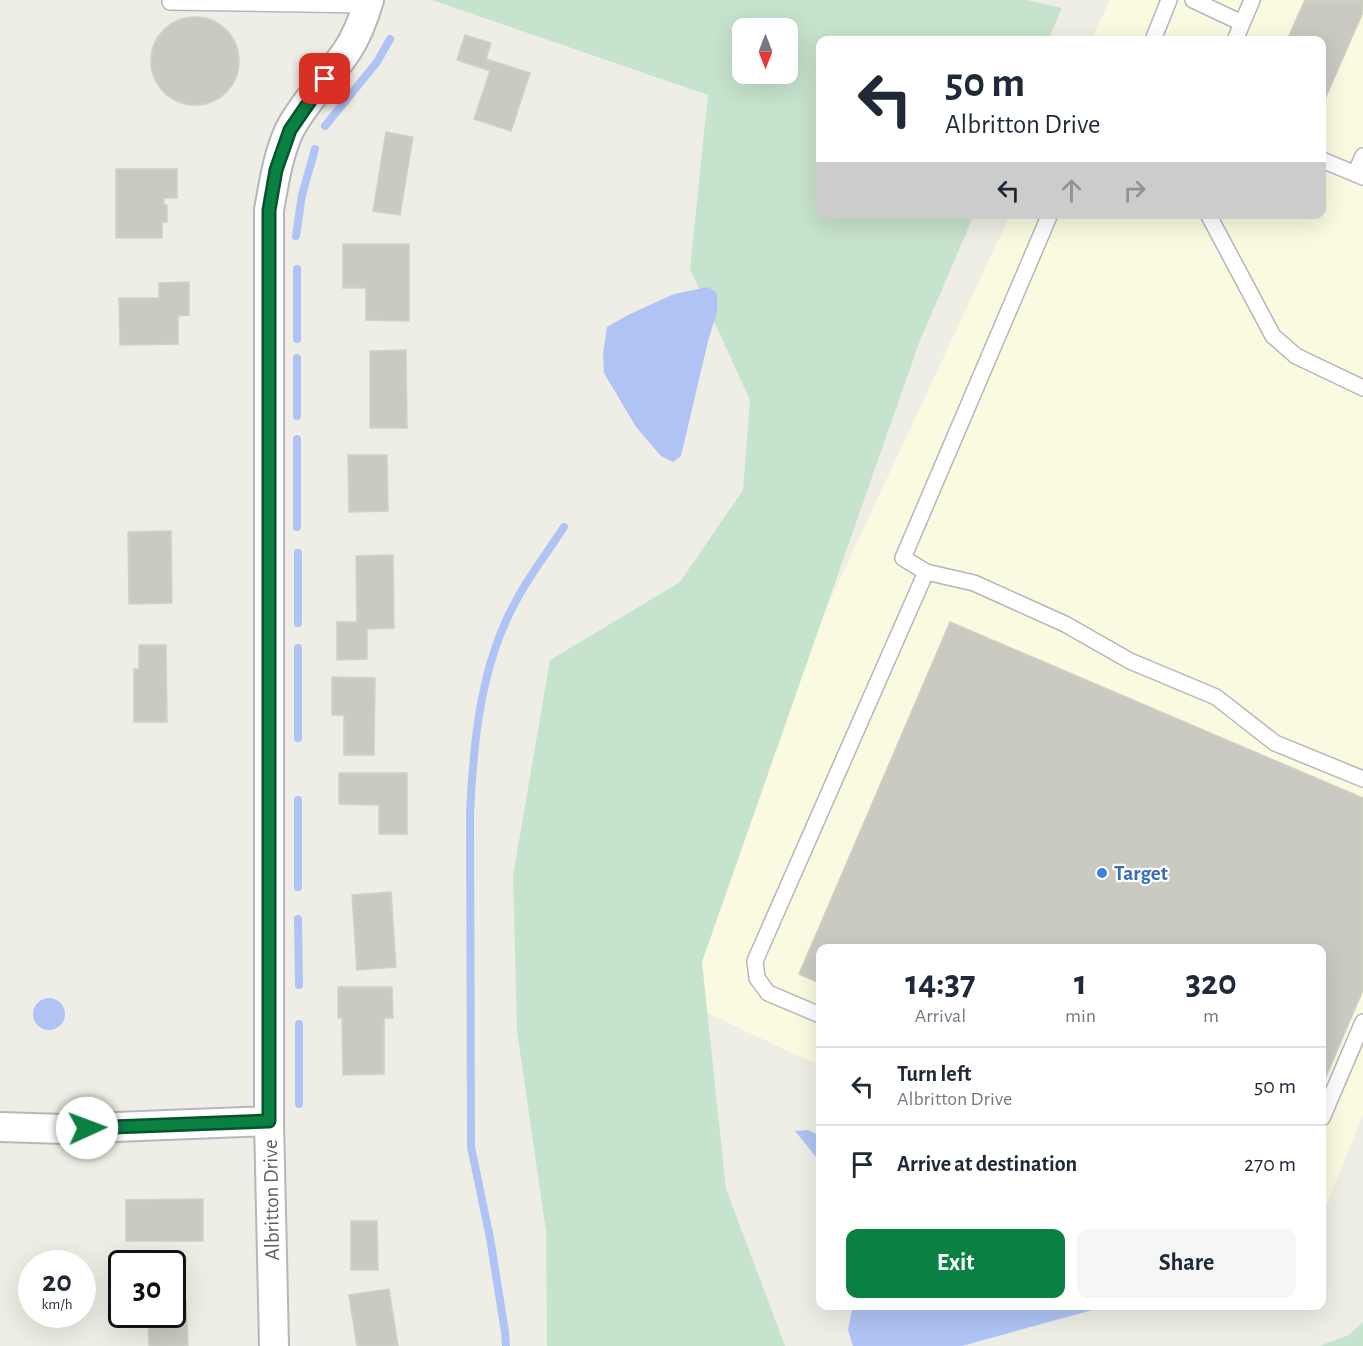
<!DOCTYPE html>
<html lang="en">
<head>
<meta charset="utf-8">
<style>
  :root { --surface:#fff; --page:#f6f6f7; --text:#1f2937; --muted:#747a83; --line:#e0e1e3; --accent:#0b8043 }
  body { margin:0; font-family:"Alegreya Sans",sans-serif; background:var(--page); color:var(--text); height:100vh; display:flex; flex-direction:column; font-size:22px; white-space:nowrap }
  * { box-sizing:border-box; margin:0 }
  p { font-size:20px; color:var(--muted) }
  .icon { flex:none; width:33px; height:33px; fill:none; stroke:currentColor; stroke-width:2; stroke-linecap:round; stroke-linejoin:round }
  .map { position:relative; flex:1; overflow:hidden }
  .panel { position:absolute; left:816px; top:944px; width:510px; height:366px; display:flex; flex-direction:column; background:var(--surface); border-radius:12px; box-shadow:0 6px 24px #0002 }
  .panel>* { flex:none }
  .top-card { position:absolute; left:816px; top:36px; width:510px; height:183px; border-radius:12px; box-shadow:0 6px 24px #0002; background:#fff; color:var(--text); overflow:hidden }
  .needle { width:39px; rotate:180deg }
  .controls { position:absolute; left:732px; top:18px; display:grid; gap:12px }
  .controls a { display:grid; place-items:center; width:66px; height:66px; border-radius:12px; background:var(--surface); box-shadow:0 6px 24px #0002; font-size:30px }
  .speed { position:absolute; left:18px; top:1250px; display:flex; gap:12px; font-size:30px; font-weight:700; text-align:center }
  .speed>* { display:grid; place-content:center; width:78px; height:78px; border-radius:50%; background:var(--surface); box-shadow:0 6px 24px #0002; line-height:1 }
  .speed small { font-size:15px; font-weight:400 }
  .speed .limit { border:3px solid #111; border-radius:9px; background:#fff; color:#111 }
  .pin { position:absolute; display:grid; place-items:center; width:51px; height:51px; color:#fff; margin:-26px; border-radius:12px; box-shadow:0 3px 9px #0006 }
  .me { position:absolute; width:66px; margin:-33px; rotate:88deg; stroke-linejoin:round; filter:drop-shadow(0 0 4px #0008) }
  .turn { display:flex; align-items:center; gap:21px; height:126px; padding:0 30px; font-size:27px }
  .turn .icon { width:78px; height:78px; stroke-width:2.5 }
  .turn b { display:block; font-size:42px; line-height:51px }
  .lanes { display:flex; align-items:center; height:57px; padding:0 30px; background:#0003; justify-content:center; gap:30px; direction:ltr }
  .lanes .off { opacity:.35 }
  .eta { display:flex; justify-content:space-evenly; align-items:center; height:102px; text-align:center }
  .eta b { font-size:36px; font-weight:700; line-height:42px }
  .primary-button { display:flex; gap:12px; margin-top:auto; padding:12px 30px }
  .primary-button a { flex:1; height:69px; border-radius:12px; background:var(--accent); color:#fff; font-size:24px; font-weight:700; line-height:69px; text-align:center }
  .primary-button a+a { background:var(--page); color:var(--text) }
  ul { padding:0; list-style:none }
  li { display:flex; align-items:center; gap:18px; height:78px; padding:0 30px; border-top:2px solid var(--line) }
  li div { flex:1 }
  li b { display:block; font-size:22px }
  li em { font-style:normal }
  .map>svg:first-child { display:block }
  .commercial { fill:#f9fadf }
  .green { fill:#c6e3cd; fill-rule:evenodd }
  .water { fill:#afc4f5 }
  .lines { fill:none; stroke-linecap:round; stroke-linejoin:round }
  .stream { stroke:#afc4f5; stroke-width:8 }
  .building { fill:#cac9c2; stroke:#d2d1c5; stroke-width:1.5 }
  .lane-casing { stroke:#b6b6bb; stroke-width:18 }
  .street-casing { stroke:#b6b6bb; stroke-width:32 }
  .lane { stroke:#fff; stroke-width:15 }
  .street { stroke:#fff; stroke-width:28 }
  .route-casing { stroke:#07532c; stroke-width:15 }
  .route { stroke:#0b8043; stroke-width:10 }
  .shop-dot { fill:#3f7fe0; stroke:#fff; stroke-width:2 }
  .labels { text-anchor:middle; stroke-width:4.5; stroke-linejoin:round; paint-order:stroke }
  .shop-label { font-size:21px; font-weight:bold; fill:#366cbe; stroke:#fff; text-anchor:start }
  .street-label { font-size:21px; fill:#5e5f64; stroke:#fff }
</style>
</head>
<body>
<div class="map">
<svg width="1363" height="1346" viewBox="0 0 1363 1346">
  <rect width="100%" height="100%" fill="#eeeee6"/>
  <path class="commercial" d="M1110,0h253v1114l-41,102v-268h-502v118l-170,-80 360,-771 312,-1v-174h-231z"/>
  <path class="green" d="M432,0h595l35,8 -14,32h-228v174l154,1 -55,128 -217,619 24,227 59,157h-238l-1,-115 -29,-200 -4,-155 37,-216 130,-78 63,-92 7,-90 -60,-131 18,-174zM742,28h46v46h-46z
    M1363,1322v24h-44l30,-11z"/>
  <path class="water" d="M708,287l9,6v19l-9,29 -27,115 -8,6 -12,-6 -25,-29 -32,-54 -1,-19 4,-27 21,-12 46,-21z
    M33 1014a16 16 0 1 1 32 0a16 16 0 1 1-32 0Z
    M808,1130l12,6v26l-25,-31z
    M853,1305h243v4l-134,37h-109l-5,-16z"/>
  <g class="lines">
    <path class="stream" d="M325,126l52,-64 13,-23
      M296,236l6,-41 13,-46
      M297,269v70
      M297,358v58
      M297,439v88
      M298,553v70
      M298,648v90
      M298,800v87
      M298,919l1,66
      M299,1024v80
      M506,1346l-1,-14 -15,-94 -19,-91 -1,-333c3,-64 9,-134 36,-193 15,-34 38,-64 58,-94"/>
  </g>
  <path class="building" d="M1305,0h58v12l-41,94v-66h-35z
    M151 61a44 44 0 1 1 88 0a44 44 0 1 1-88 0Z
    M465,35l26,8 -5,16 44,14 -19,58 -37,-12 16,-48 -33,-11z
    M386,132l27,5 -13,78 -27,-4z
    M116,169h61v29h-13v7h3v17h-5v16h-46z
    M343,244h66v77l-43,-1v-32h-23z
    M189,282v33l-11,1v28l-58,1 -1,-47h40v-15z
    M406,350l1,78h-37v-77z
    M348,455h39l1,56 -39,1z
    M171,531l1,72 -43,1 -1,-72z
    M393,555l1,73 -27,1v30l-30,1v-38h20l-1,-66z
    M950,622l413,176v192l-41,96v-138h-502v35l-21,-9z
    M139,645h27l1,77h-33v-53h5z
    M332,677l43,1 -1,77h-30v-40h-12z
    M339,773h68v61h-28v-29l-40,-1z
    M391,892l5,75 -39,3 -5,-75z
    M338,987h54l1,31h-9v56l-41,1 -1,-57h-4z
    M203,1199v42h-77v-41z
    M351,1221h26l1,49h-27z
    M389,1289l9,57h-41l-8,-51z
    M186,1301l2,45h-39l-1,-32h24v-12z"/>
  <g class="lines">
    <g class="lane-casing">
      <path id="lane" d="M1193,0l49,23
        M170,2l197,3
        M1153,40l16,-40
        M1235,40l17,-40
        M1322,160l41,17
        M1355,174l8,-18
        M1050,214l-147,344 23,14 48,11 91,41 65,37 86,36 59,46 88,36
        M1208,214l65,122 23,20 67,32
        M820,1015l-52,-22 -11,-15 -2,-17 171,-389
        M1322,1118l41,-96"/>
    </g>
    <g class="street-casing">
      <path id="street" d="M0,1127l64,2 205,-8
        M274,1346l-5,-225v-911c5,-27 9,-56 21,-81 15,-28 39,-52 57,-78 10,-15 17,-34 22,-51"/>
    </g>
    <use href="#lane" class="lane"/>
    <use href="#street" class="street"/>
  </g>
  <g class="lines">
    <g class="route-casing">
      <path id="route" d="M87,1128l182,-7v-911l7,-40 14,-40 35,-51"/>
    </g>
    <use href="#route" class="route"/>
  </g>
  <circle class="shop-dot" cx="1102" cy="873" r="6"/>
  <g class="labels">
    <g class="shop-label">
      <text x="1114" y="880">Target</text>
    </g>
    <g class="street-label">
      <text transform="translate(271 1200) rotate(-91)" y="7">Albritton Drive</text>
    </g>
  </g>
</svg>
<div class="controls">
<a><svg class="needle" viewBox="-14 -14 28 28"><path d="M0-13l5 13h-10z" fill="#e53935"/><path d="M0 13l5-13h-10z" fill="#747a83"/></svg></a>
</div>
<div class="speed"><div>20<small>km/h</small></div><div class="limit">30</div></div>
<div class="pin" style="left:325px;top:79px;background:#d93025"><svg class="icon" aria-label="arrive" viewBox="0 0 24 24"><path d="M6 21V4h12l-3 4 3 4H6"/></svg></div>
<svg class="me" style="left:87px;top:1128px" viewBox="-20 -20 40 40"><circle r="19" fill="#fff"/><path d="M0-13L10 11 0 6-10 11z" fill="#0b8043"/></svg>
<div class="top-card">
<div class="turn"><svg class="icon" aria-label="left" viewBox="0 0 24 24"><path d="M17 20v-9H6M10 6l-5 5 5 5"/></svg><div><b>50 m</b>Albritton Drive</div></div>
<div class="lanes"><svg class="icon" aria-label="left" viewBox="0 0 24 24"><path d="M17 20v-9H6M10 6l-5 5 5 5"/></svg><svg class="icon off" aria-label="ahead" viewBox="0 0 24 24"><path d="M12 20V5M6 11l6-6 6 6"/></svg><svg class="icon off" aria-label="right" viewBox="0 0 24 24"><path d="M7 20v-9h11M14 6l5 5-5 5"/></svg></div>
</div>
<section class="panel">
<div class="eta">
<div><b>14:37</b><p>Arrival</p></div>
<div><b>1</b><p>min</p></div>
<div><b>320</b><p>m</p></div>
</div>
<ul>
<li><svg class="icon" aria-label="left" viewBox="0 0 24 24"><path d="M17 20v-9H6M10 6l-5 5 5 5"/></svg><div><b>Turn left</b><p>Albritton Drive</p></div><em>50 m</em></li>
<li><svg class="icon" aria-label="arrive" viewBox="0 0 24 24"><path d="M6 21V4h12l-3 4 3 4H6"/></svg><div><b>Arrive at destination</b></div><em>270 m</em></li>
</ul>
<div class="primary-button"><a>Exit</a><a>Share</a></div>
</section>
</div>
</body>
</html>
